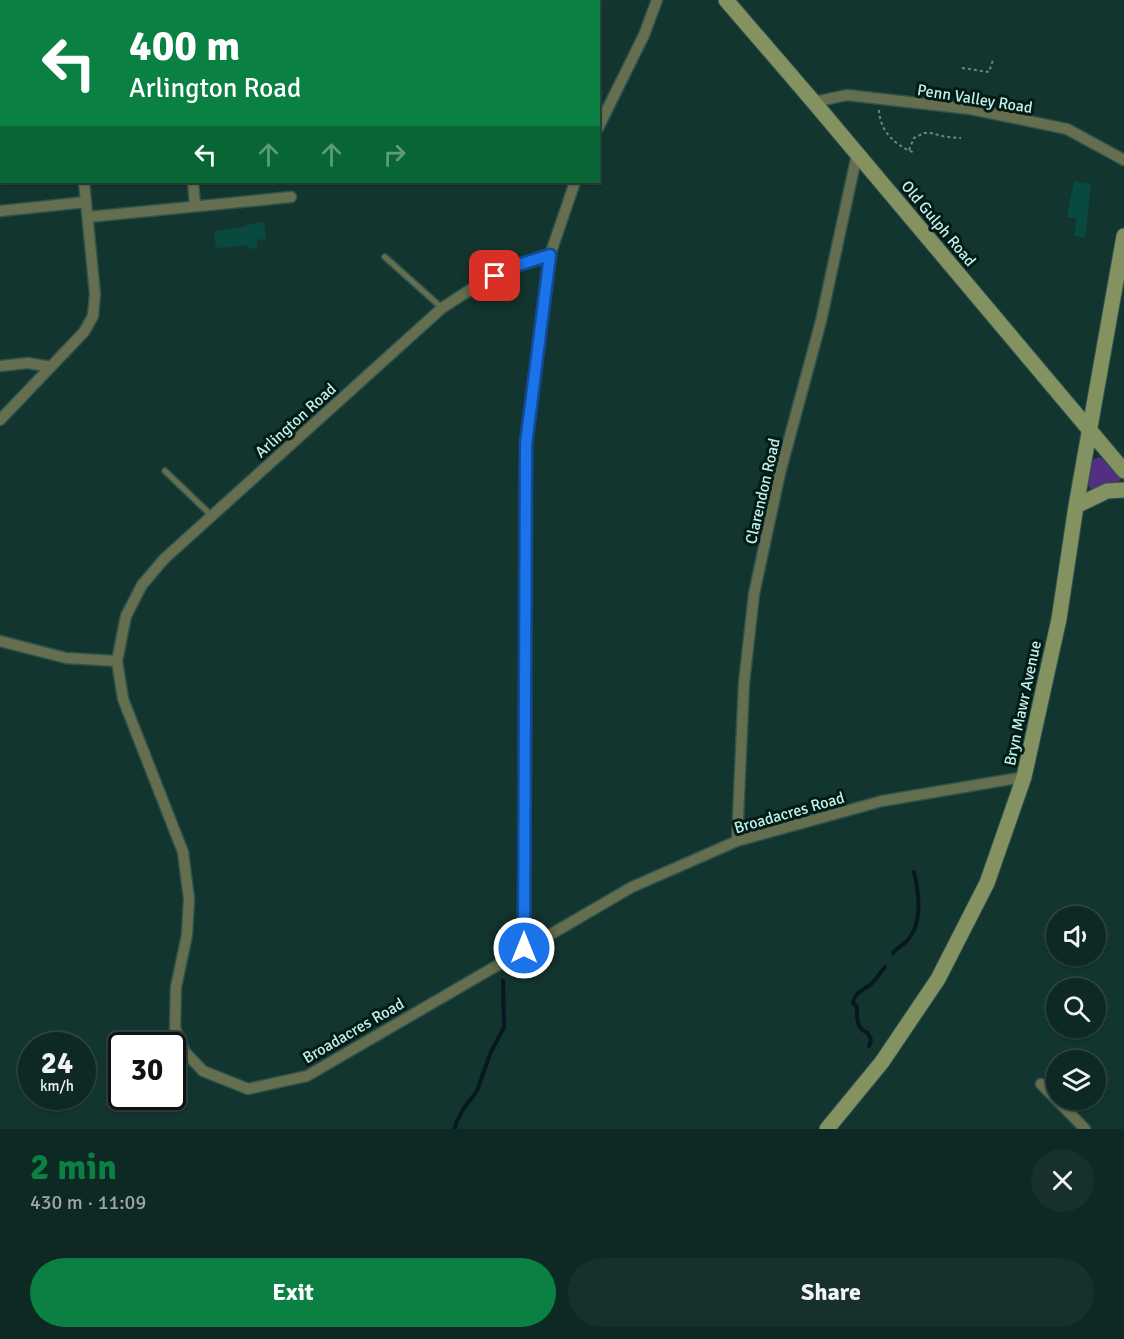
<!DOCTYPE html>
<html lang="en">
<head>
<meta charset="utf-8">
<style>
  :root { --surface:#0e2823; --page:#17302b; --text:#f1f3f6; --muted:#9ba6a6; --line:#2e4441; --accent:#0b8043 }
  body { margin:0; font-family:Signika,sans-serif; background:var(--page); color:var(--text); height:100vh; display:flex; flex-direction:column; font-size:22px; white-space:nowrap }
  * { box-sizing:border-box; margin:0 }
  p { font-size:20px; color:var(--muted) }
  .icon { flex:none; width:33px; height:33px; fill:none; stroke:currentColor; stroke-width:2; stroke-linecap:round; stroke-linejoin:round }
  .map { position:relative; height:1129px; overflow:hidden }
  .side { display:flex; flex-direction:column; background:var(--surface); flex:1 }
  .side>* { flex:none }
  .guide { position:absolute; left:0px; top:0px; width:600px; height:183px; box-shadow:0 2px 4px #0004,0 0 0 2px var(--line); background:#0b8043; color:#fff; overflow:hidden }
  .buttons { position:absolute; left:1046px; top:906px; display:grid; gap:12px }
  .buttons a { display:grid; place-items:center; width:60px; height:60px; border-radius:50%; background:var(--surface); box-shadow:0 2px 4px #0004,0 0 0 2px var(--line); font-size:30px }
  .speed { position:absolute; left:18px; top:1032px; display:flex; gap:12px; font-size:30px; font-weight:700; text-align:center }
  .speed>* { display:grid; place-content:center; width:78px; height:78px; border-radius:50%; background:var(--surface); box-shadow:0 2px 4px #0004,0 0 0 2px var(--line); line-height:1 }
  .speed small { font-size:15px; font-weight:400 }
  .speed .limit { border:3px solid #111; border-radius:9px; background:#fff; color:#111 }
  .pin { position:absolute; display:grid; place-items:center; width:51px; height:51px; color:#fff; margin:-26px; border-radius:12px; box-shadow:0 3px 9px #0006 }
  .me { position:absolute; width:66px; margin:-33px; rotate:0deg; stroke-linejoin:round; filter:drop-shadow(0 0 4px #0008) }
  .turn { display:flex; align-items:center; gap:21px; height:126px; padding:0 30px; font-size:27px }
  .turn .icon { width:78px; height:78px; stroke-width:2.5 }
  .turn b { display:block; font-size:42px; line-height:51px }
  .lanes { display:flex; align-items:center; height:57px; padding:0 30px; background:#0003; justify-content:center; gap:30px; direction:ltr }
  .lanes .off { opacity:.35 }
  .round { display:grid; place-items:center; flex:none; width:63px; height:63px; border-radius:32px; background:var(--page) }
  .summary { display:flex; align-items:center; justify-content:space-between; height:102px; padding:0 30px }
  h1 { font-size:36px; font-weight:800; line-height:45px; color:var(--accent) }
  .cta { display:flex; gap:12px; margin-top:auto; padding:12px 30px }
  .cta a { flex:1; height:69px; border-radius:36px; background:var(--accent); color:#fff; font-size:24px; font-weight:800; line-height:69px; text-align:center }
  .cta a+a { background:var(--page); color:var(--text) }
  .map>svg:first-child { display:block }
  .green { fill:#532e83 }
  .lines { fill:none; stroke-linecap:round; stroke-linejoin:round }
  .stream { stroke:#081822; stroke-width:4 }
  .building { fill:#094940 }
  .lane-casing { stroke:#2f534c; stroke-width:8 }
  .street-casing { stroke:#2f534c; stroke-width:13 }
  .secondary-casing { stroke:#2f534c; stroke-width:17 }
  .path { stroke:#648c84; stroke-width:2; stroke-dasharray:3 3; stroke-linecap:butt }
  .lane { stroke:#656e4f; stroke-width:5 }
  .street { stroke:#656e4f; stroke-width:10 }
  .secondary { stroke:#849160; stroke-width:15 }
  .route-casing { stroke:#114b97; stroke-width:15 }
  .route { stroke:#1a73e8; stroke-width:10 }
  .labels { text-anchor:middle; stroke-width:6; stroke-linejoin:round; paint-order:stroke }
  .street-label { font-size:16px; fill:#c1f1e7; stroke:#041b17 }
</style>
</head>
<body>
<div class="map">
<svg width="1124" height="1129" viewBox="0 0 1124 1129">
  <rect width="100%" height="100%" fill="#13352f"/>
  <path class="green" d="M1099,457l8,5 14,17 -4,4 -6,-1 -19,8 -4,-5 4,-25z"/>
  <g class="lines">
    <path class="stream" d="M893,953c4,-6 9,-7 14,-12 16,-18 12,-48 7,-69
      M869,1046l2,-6 -3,-7c-12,-5 -11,-14 -11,-26l-4,-4c2,-12 10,-12 18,-19 5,-4 9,-11 14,-17
      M455,1129l1,-6 8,-15 13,-17 13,-37 14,-27 -1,-46"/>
  </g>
  <path class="building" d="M1074,181l17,3 -6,54 -11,-2 3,-17 -10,-2z
    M264,222l2,17 -9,1v8l-9,1v-4l-32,3 -2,-17 32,-4 -1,-2z"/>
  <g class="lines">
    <g class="lane-casing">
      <path id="lane" d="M270,0v2
        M302,0v2
        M328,0v2
        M385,0v2
        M177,1l12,-1
        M480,2v-2
        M385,257l57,51
        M165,471l46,44"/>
    </g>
    <g class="street-casing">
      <path id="street" d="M66,0v2
        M177,0v2
        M814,102l33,-7 123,14 97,20 57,31
        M598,128l46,-93 13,-35
        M193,182l2,23
        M0,211l86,-9
        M88,217l203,-20
        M0,366l28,-3 23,4
        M0,420l84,-88 9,-16 2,-22 -11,-112
        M0,641l66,17 51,3 6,38 60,153 6,47 -2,36 -11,52 -1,41 10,24 18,19 45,18 59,-13 325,-189 105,-46 145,-40 142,-24
        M117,661l9,-45 16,-31 22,-26 278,-251 34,-22 39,-20 35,-11
        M737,841l7,-158 10,-89 26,-121 41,-152 36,-167
        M524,948l2,-504 24,-189 25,-73
        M1041,1084l15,15
        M1057,1100l28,29"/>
    </g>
    <g class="secondary-casing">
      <path id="secondary" d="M726,0l86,100 312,371
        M1076,506l31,-15 17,-1
        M827,1129l55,-67 56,-83 49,-96 37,-106 35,-158 17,-113 48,-270"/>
    </g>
    <path class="path" d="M962,68l27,4 4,-12
      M879,110c1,22 17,36 36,43
      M909,150l5,-12 10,-5h7l15,4 15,1"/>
    <use href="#lane" class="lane"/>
    <use href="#street" class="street"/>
    <use href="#secondary" class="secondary"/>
  </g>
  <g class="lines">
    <g class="route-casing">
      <path id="route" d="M495,276l20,-10 35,-11 -24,189 -2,504"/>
    </g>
    <use href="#route" class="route"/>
  </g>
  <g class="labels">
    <g class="street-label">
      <text transform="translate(975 98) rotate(9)" y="6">Penn Valley Road</text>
      <text transform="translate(939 223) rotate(50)" y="6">Old Gulph Road</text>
      <text transform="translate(295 420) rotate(-42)" y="6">Arlington Road</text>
      <text transform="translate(762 491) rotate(-77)" y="6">Clarendon Road</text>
      <text transform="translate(1022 703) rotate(-78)" y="6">Bryn Mawr Avenue</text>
      <text transform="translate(789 812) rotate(-16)" y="6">Broadacres Road</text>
      <text transform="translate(353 1030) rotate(-30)" y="6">Broadacres Road</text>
    </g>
  </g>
</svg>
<div class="buttons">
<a><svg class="icon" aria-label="sound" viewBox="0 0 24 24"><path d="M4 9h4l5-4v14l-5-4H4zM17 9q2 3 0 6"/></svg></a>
<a><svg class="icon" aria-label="search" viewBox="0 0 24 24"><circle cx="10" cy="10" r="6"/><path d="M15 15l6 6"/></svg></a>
<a><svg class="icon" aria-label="layers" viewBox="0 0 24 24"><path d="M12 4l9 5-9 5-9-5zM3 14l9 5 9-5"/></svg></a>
</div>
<div class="speed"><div>24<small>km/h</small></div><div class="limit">30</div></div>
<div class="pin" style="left:495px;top:276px;background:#d93025"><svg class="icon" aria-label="arrive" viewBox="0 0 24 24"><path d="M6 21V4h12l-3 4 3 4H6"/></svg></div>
<svg class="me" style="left:524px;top:948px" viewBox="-20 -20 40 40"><circle r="17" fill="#1a73e8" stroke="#fff" stroke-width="3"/><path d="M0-11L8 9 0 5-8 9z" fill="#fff"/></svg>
<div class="guide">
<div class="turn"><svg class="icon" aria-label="left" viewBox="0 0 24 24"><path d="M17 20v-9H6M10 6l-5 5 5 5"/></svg><div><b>400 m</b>Arlington Road</div></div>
<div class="lanes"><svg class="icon" aria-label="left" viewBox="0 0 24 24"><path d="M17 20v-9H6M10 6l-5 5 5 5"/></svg><svg class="icon off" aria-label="ahead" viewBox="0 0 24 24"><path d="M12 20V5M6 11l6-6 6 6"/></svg><svg class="icon off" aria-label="ahead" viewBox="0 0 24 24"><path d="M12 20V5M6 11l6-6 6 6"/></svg><svg class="icon off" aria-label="right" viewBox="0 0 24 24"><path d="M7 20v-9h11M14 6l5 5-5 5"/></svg></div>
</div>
</div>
<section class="side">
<div class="summary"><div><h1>2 min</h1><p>430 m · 11:09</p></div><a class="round"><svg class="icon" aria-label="close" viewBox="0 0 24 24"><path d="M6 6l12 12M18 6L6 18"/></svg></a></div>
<div class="cta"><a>Exit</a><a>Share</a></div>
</section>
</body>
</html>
